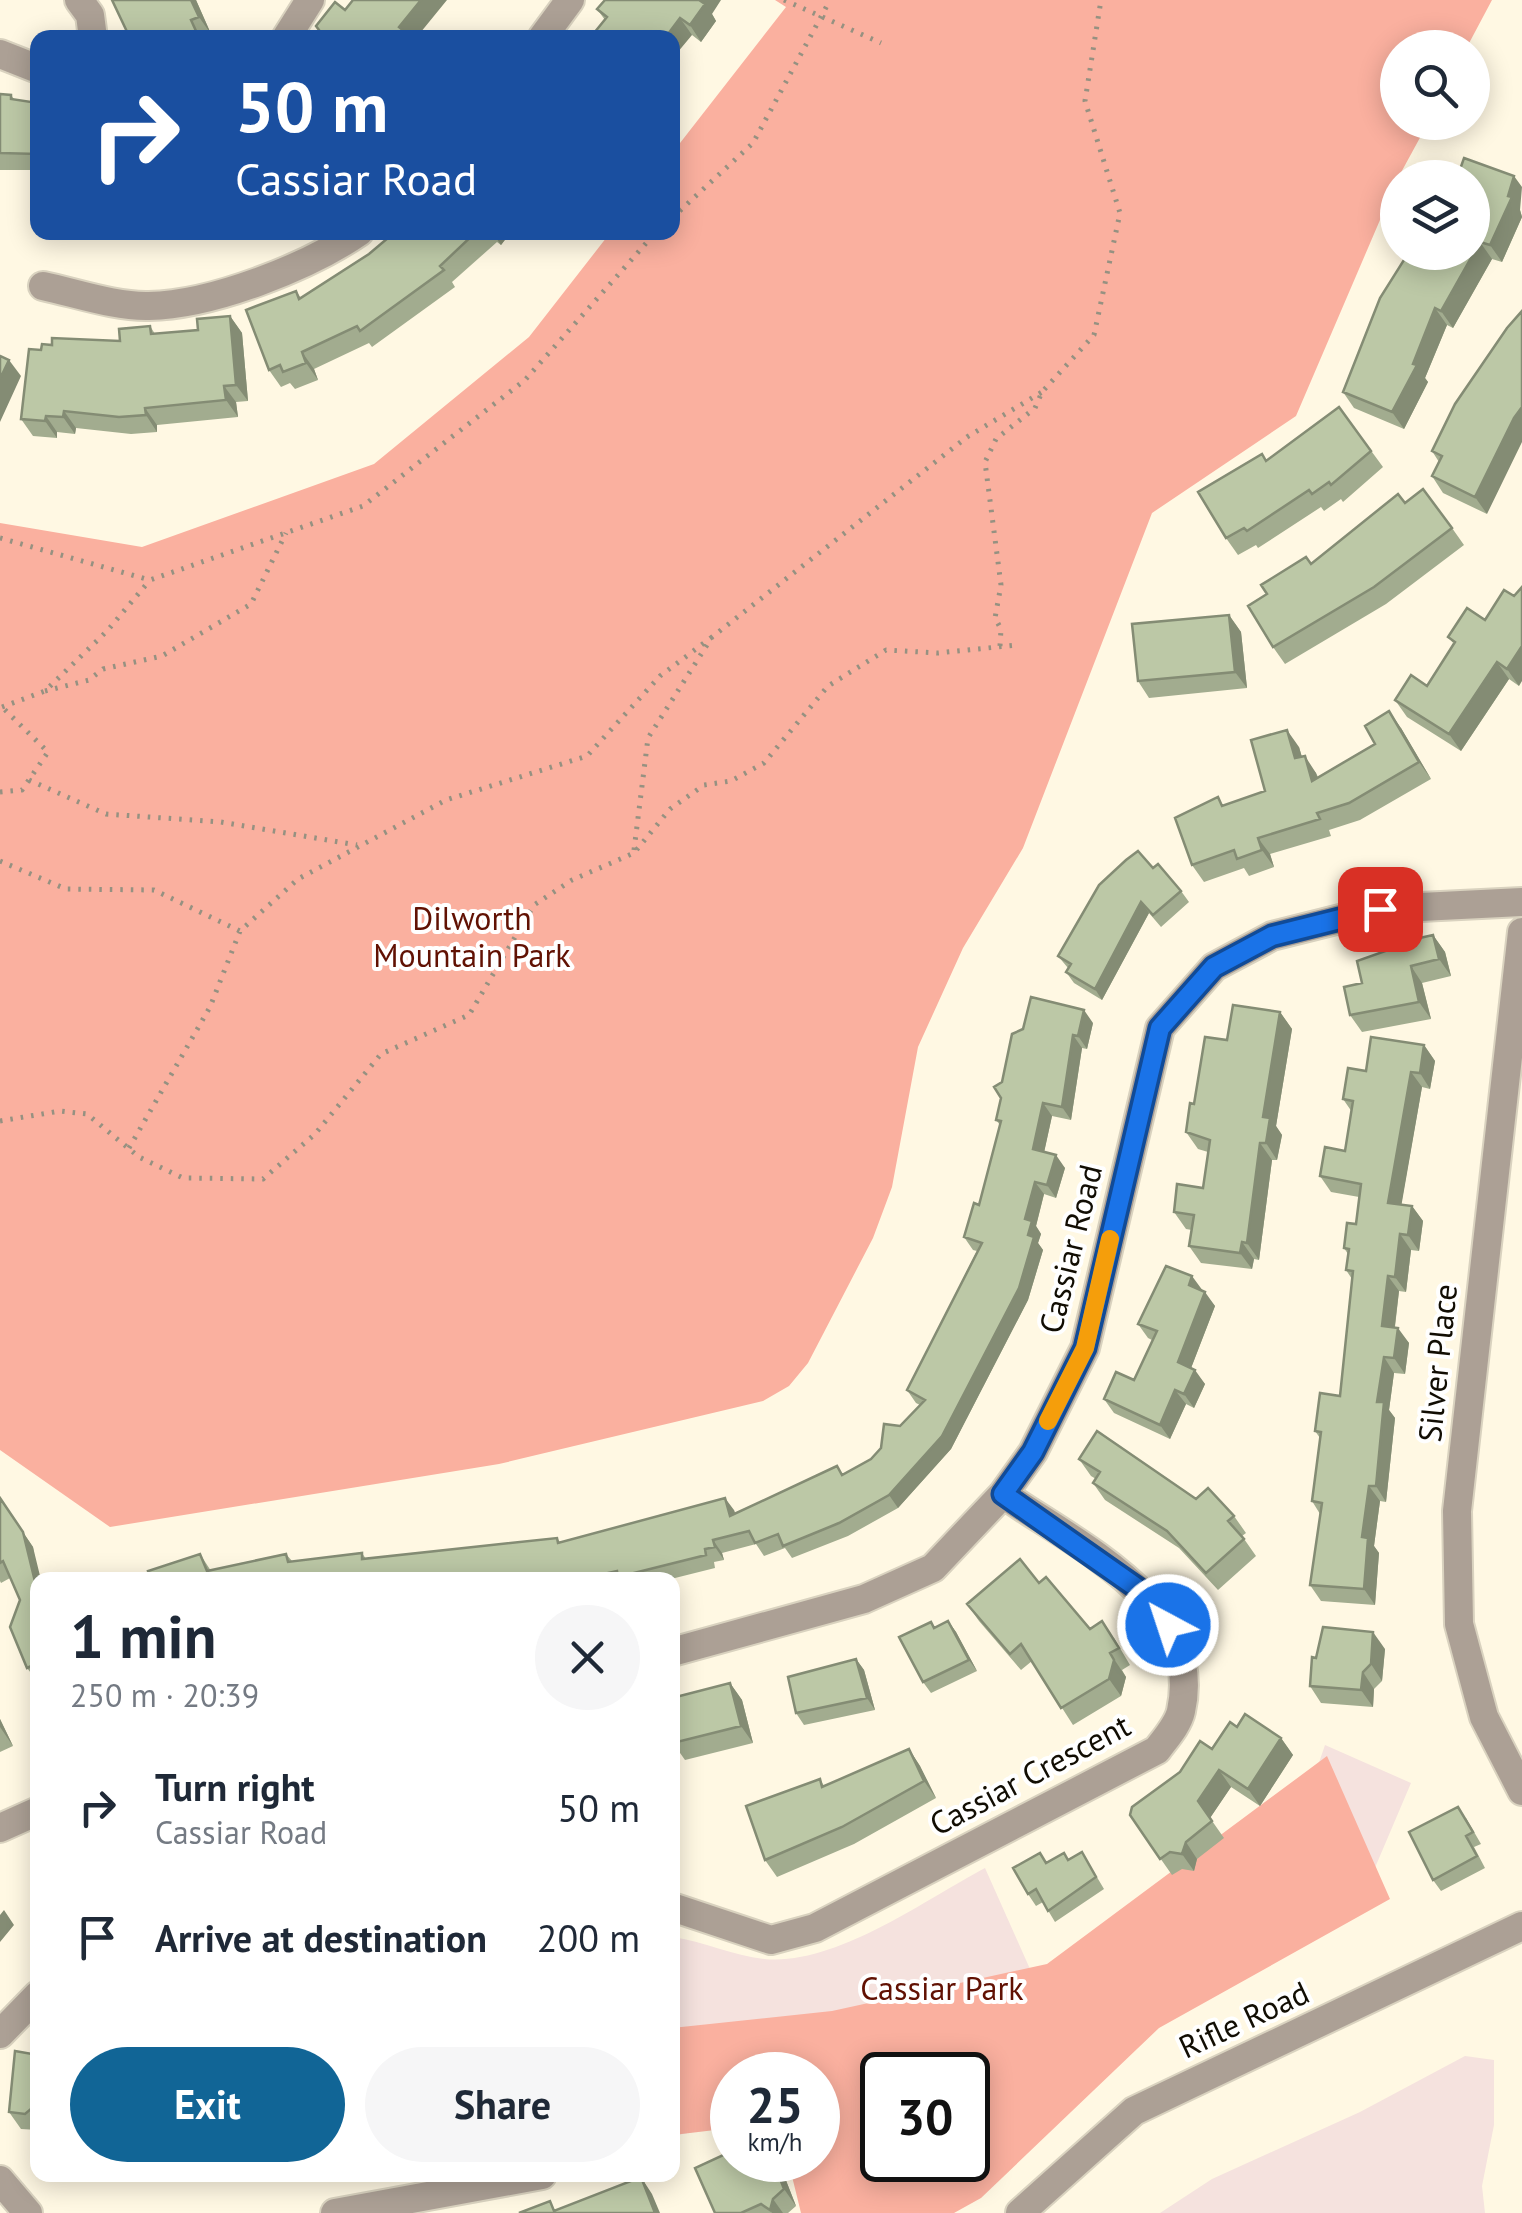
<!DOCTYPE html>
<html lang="en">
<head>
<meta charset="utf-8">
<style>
  :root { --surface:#fff; --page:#f6f6f7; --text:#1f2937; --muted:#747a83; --accent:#116596 }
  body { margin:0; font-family:"PT Sans",sans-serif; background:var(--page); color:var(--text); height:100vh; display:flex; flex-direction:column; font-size:38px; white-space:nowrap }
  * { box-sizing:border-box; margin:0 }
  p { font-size:32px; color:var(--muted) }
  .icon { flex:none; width:55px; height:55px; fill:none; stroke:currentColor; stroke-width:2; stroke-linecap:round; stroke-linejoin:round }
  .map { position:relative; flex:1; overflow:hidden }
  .panel { position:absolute; left:30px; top:1572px; width:650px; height:610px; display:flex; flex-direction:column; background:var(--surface); border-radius:20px; box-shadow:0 5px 25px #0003 }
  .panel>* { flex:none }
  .hud { position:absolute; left:30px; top:30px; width:650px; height:210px; border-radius:20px; box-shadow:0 5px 25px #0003; background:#1a4fa0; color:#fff; overflow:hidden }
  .fabs { position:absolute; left:1380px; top:30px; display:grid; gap:20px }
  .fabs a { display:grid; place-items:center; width:110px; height:110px; border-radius:50%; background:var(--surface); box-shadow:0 5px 25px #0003; font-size:50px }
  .speed { position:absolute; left:710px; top:2052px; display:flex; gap:20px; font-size:50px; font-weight:700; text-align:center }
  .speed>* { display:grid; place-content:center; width:130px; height:130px; border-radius:50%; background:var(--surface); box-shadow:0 5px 25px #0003; line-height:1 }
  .speed small { font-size:25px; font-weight:400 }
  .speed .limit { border:5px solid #111; border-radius:15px; background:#fff; color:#111 }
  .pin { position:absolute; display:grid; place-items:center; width:85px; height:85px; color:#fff; margin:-42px; border-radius:20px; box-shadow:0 5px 15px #0006 }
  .me { position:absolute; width:110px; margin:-55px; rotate:320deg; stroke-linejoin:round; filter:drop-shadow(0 0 8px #0008) }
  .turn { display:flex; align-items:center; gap:35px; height:210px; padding:0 40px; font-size:45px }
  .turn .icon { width:130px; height:130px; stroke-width:2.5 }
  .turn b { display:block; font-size:70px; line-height:85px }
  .round { display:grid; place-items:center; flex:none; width:105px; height:105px; border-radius:52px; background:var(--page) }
  .head { display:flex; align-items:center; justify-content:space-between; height:170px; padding:0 40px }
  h1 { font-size:60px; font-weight:800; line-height:75px }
  .action { display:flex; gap:20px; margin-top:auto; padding:20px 40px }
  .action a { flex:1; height:115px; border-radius:60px; background:var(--accent); color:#fff; font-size:40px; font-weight:800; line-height:115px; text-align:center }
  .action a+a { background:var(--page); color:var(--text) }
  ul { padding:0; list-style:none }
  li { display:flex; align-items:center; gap:30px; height:130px; padding:0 40px }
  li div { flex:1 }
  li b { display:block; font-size:38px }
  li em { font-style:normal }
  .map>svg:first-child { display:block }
  .green { fill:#f5e2de }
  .forest { fill:#fab09f; fill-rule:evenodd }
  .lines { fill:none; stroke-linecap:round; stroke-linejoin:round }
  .minor-casing { stroke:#d9d2bf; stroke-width:32 }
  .path { stroke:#969181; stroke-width:5; stroke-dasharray:2.5 8; stroke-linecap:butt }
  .minor { stroke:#aca095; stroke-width:28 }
  .wall { fill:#a2ac8f }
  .shaded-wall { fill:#848c74 }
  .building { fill:#bcc8a6; stroke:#848c74; stroke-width:2.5 }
  .route-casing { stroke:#114b97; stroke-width:25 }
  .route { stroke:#1a73e8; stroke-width:18 }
  .slow { stroke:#f59e0b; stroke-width:18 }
  .labels { text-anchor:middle; stroke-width:8; stroke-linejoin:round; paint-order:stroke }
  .park-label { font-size:32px; fill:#611103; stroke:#fff }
  .street-label { font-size:32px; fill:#110d03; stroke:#fff }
</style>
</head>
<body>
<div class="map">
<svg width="1522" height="2213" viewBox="0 0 1522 2213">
  <rect width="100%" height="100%" fill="#fff8e3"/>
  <path class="green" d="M1325,1745l86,38 -54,127 -150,79 -239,171v-85h-236v49l-54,11 -6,-54v-144c32,4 61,19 92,22 71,7 159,-58 221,-91l61,137 236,-134z
    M1465,2056l29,4v65l-12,61 3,27h-325l52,-34 148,-67z"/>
  <path class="forest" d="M775,0h717l-25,47 -69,1v74l30,1 -30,55 -102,238 -144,97 -129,335 -60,100 -45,99 -26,140 -19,51 -65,125 -19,23 -26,15 -264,63 -389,63 -110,-77v-927l142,24 232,-83 155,-127 81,-104 62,-1 1,-80 113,-145z
    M1327,1756l63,143 -231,129 -178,170 -27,15h-153l-13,-53h30v-85h-86v53l-59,7 -1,-107 160,-17 215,-47zM882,2075h86v85h-86z"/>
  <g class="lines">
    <g class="minor-casing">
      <path id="minor" d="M79,0l11,15 3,23
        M286,38l24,-38
        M542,38l28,-38
        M0,54l38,15
        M43,286c33,7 73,21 106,20 63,-1 159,-39 210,-74
        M1522,932l-65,579 2,113 25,93 38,74
        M672,1652l192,-53 69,-31 70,-74 30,-42 52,-104 75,-320 54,-61 58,-31 108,-27 142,-7
        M0,1828l38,-17
        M672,1907l99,33 44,-12 342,-178c8,-11 21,-25 24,-39 24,-108 -105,-166 -178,-217
        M0,2034l38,-39
        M0,2180l28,33
        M335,2213l207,-38
        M1020,2213l114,-102 388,-185"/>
    </g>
    <path class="path" d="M784,0l97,43
      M672,218l81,-75 77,-143
      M0,538l150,42 213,-74 162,-126 131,-148
      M1000,646l1,-17 -6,-11 6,-33 -16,-123 11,-23 39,-31 7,-16 52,-57 26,-122 -35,-112 16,-101
      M45,691l44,-11 14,-11 59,-13 89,-52 35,-71
      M2,707l43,-16 62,-60 43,-51
      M29,780l77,34 115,8 136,23
      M0,792l22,-2 26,-38 -45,-44
      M634,850l14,-112 64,-101 255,-200 75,-45
      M0,861l66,28 88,1 86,41
      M0,1121l60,-10 27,3 52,43 44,21 80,1 52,-45 66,-80 88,-39 65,-110 38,-25 62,-27 36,-44 34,-24 27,-4 33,-18 64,-77 58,-36 52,3 79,-8
      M129,1148l81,-141 30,-76 58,-52 148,-79 141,-44 73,-80 52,-39"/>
    <use href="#minor" class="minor"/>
  </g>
  <path class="wall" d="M112,0h84l15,34 -8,4h-73z
    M597,9l115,5 4,7 -15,21 -9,-7 -87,-15z
    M0,94l11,1 3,4 24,4v67h-38z
    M1472,178l48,32 2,7 -20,45 -10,-3 -39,69 -6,-3 -22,53 3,4 -24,47 -50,-21 -11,-16 129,-140z
    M395,232h116l-10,13 -4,-3 -45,40 3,5 -83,60 -3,-4 -55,26 4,11 -23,9 -5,-6 -9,4 -12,-17 27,-79 5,7 68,-44z
    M230,316l12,17 6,68 -12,1 2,15 -81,8v7l-26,2 -55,-6 -1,6 -18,-2v6l-24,-2 -12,-17 20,-69 11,-5 68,-4 30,-15 5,8 43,-4z
    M1455,404l32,110 -44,-21 -11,-17 7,-14 -7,-11z
    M1339,407l44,60 -40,35 -2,-3 -17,12 -3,-4 -63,41 -2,-3 -18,10 -12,-17 41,-77z
    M1405,503l47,25 12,17 -78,59 -101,60 -12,-17 -6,-53z
    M1514,596l5,90 -10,-7 -48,72 -54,-34 -12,-17 32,-14 27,-42 -6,-7 37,-17z
    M1229,615l12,17 6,56 -98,10 -11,-17z
    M1401,728l30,51 -71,41 -31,10 2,6 -61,18 4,13 -25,9 -5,-8 -40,14 -12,-17 32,-60 41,-14 34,-44 3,10 14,16 2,4z
    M1153,868l28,23 8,11 -28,25 -12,-14 -47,87 -28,-17 -8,-11 2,-4 -10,-12z
    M1433,935l12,17 6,24 -29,7 9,36 -69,13 -12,-17 12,-32z
    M1280,1012l12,17 -16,97 6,9 -5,25h-5l-13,100 -5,-1 -2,10 -51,-6 -12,-17 3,-16 -6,-1 -12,-17 29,-24 5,-36 -10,-3 -12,-17 8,-28 33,-64z
    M1093,1023l-6,26 -5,-1 -11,72 -19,-4 -8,36 21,16 -9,30 -12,-4 -8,32 5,8 -3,9 5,7 -15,50 -77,149 -53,59 -50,28 -56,22 -7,-10 -21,8 -8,-12 -34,9 2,7 -10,2 1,6 -48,12h-523l56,-26 11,17 75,-17 6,7 70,-8 4,6 191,-21 3,4 174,-32 1,3 102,-47 6,9 28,-16 49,-54 -4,-2 -9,-13 70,-139 -4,-1 -9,-13 15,-32 21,-80 -4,-5 5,-22 -7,-11z
    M1424,1045l11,16 -5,28 -8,-2 -21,118 11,1 11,15 -4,30 -8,-1 -5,42 -7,-1 -4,36 14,16 -4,31 -11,-1 -5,37 6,8 -9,84 -6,-1 -6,45 5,7 -4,52 -54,-4 -11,-16 10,-71 -8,-13 8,-63 -5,-7 25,-35 12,-117 -6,-9 2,-16 -4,-6 12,-24 3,-27 -28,-5 -11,-16 25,-25 7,-39 -9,-13 23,-28z
    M1202,1291l13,15 -24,62 14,16 -11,24 -8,-4 -16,35 -56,-26 -10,-14 30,-19 18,-40 -4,-2 -10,-14z
    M1079,1459l117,40 38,17 12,17 -4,3 14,20 -38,34 -39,-42 -74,-48 -12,-17 3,-4 -5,-3z
    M0,1498l33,49 5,33v102l-11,-14 -7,-68 -10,-22 -9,5 -1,-2z
    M1039,1583l51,46 24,9 16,27 -8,5 4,7 -5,19 -48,29 -41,-64 -11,9 -42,-49 -12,-17z
    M948,1621l8,11 21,39 -46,22 -8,-11 12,-55z
    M1385,1649l-3,32 -8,8 -1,18 -52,-4 -11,-17z
    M856,1659l8,11 11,40 -71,15 -8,-12z
    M730,1683l12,17 11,43 -68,17 -12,-17z
    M0,1719l13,27 -13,6z
    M1237,1727l44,11 12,17 -33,51 -29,-19 -21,31 14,20 -27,21 -3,12 -12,-2 -10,6 -42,-60 82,-66z
    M909,1749l11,17 16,32 -82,46 -77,33 -12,-17 55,-81 4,7z
    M1466,1818l15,26 -7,3 11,21 -44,23 -8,-11z
    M1082,1852l22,37 -49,33 -12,-20 -7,4 -8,-12 12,-41 7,10 21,-4z
    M38,2055v75l-17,-1 -12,-17z
    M778,2160l18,46 -8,7h-73z"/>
  <path class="shaded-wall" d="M191,0h5l15,34 -12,-17z
    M421,0h26l-31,38h-15l-2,-11z
    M699,0h22l-9,14 4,7 -15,21 -11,-17z
    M680,18l12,17 -20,24v-21h-7z
    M1514,176l8,11 -2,23 2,7 -20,45 -12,-17z
    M492,232h19l-10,13z
    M1480,242l12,17 -39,69 -12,-17z
    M1435,308l12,17 -22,53 3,4 -24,47 -12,-17z
    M230,316l12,17 6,68 -12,-16z
    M302,352l12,17 4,11 -12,-17z
    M9,360l12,16 -21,46v-43z
    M224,386l12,16 2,15 -12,-17z
    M1522,407v35l-35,72 -12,-17 39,-79z
    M145,408l12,17v7l-11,-17z
    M64,411l12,17 -1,6 -12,-17z
    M46,416l11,16v6l-12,-17z
    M1229,615l12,17 6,56 -12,-16z
    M1522,646v35l-3,5 -12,-17z
    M1497,662l12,17 -48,72 -12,-17z
    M1389,711l12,17 30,51 -12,-17z
    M1287,730l12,17 8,28 -12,-17z
    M1305,756l11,17 8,25 -12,-17z
    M1258,838l12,16 4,13 -12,-17z
    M1141,902l8,11 -47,87 -7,-11z
    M1433,935l12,17 6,24 -12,-17z
    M1411,966l11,17 9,36 -12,-17z
    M1084,1010l9,13 -6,26 -9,-13z
    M1280,1012l12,17 -16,97 6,9 -5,25 -11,-17 -3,-26z
    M1073,1035l9,13 -11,72 -9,-13z
    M1424,1045l11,16 -5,28 -10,-16z
    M1411,1072l11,15 -23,132 -11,-16z
    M1043,1103l9,13 -10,46 -9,-13z
    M1260,1143l12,17 -13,100 -12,-17z
    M1056,1155l9,13 -9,30 -9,-13z
    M1035,1182l9,12 -8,32 5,8 -3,9 5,7 -15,50 -77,149 -53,59 -9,-13 139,-260 -3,-16z
    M1412,1206l11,15 -4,30 -11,-16z
    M1400,1234l11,16 -5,42 -11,-15z
    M1242,1242l12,17 -2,10 -12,-16z
    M1192,1276l11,15 -14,-6z
    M1388,1276l11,15 -6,50 -11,-15z
    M1205,1292l10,14 -27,70 -10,-14z
    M1398,1328l11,15 -4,31 -11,-16z
    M1384,1357l10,16 -5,37 6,8 -9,84 -10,-16 1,-84z
    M1195,1370l10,14 -11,24 -10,-14z
    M1175,1390l11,14 -16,35 -10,-14z
    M1369,1486l11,15 -6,45 5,7 -4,52 -11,-16 -2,-52z
    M0,1498l33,49 8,33h-3v14z
    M725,1498l9,12 5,18 -9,-12z
    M713,1540l9,13 2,7 -9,-13z
    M948,1621l8,11 21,39 -8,-11z
    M1373,1632l12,17 -3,32 -11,-17z
    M1110,1653l16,24 -5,19 -12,-17z
    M856,1659l8,11 11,40 -8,-12z
    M1363,1672l11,17 -1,18 -12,-17z
    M730,1683l12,17 11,43 -12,-17z
    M0,1719l13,27 -13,-19z
    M1281,1738l12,17 -33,51 -12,-17z
    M909,1749l11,17 16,32 -12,-17z
    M1219,1770l12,17 -21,31 -12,-17z
    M1186,1842l11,17 -3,12 -12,-17z
    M4,1910l10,15 -14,17v-27z
    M773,2160h5l18,46 -12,-17z
    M641,2177l11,17 8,19h-5z
    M773,2199l10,14h-11l-2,-3z"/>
  <path class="building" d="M112,0h79l8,17 -8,3 5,11 -15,7h-51z
    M353,0h68l-22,27 6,5 -4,6h-76l-9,-12 19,-24 10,8z
    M605,0h94l6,4 -15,21 -10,-7 -15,20h-75l17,-21 -10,-8z
    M0,94l11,1v4l27,4v51l-38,-1z
    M1464,158l50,18 -6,20 4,1 -22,48 -10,-3 -39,69 -6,-3 -22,56 4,1 -25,47 -49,-20 37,-94 29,-46h63v-74h-15z
    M395,232h81l-36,34 4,4 -84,61 -3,-5 -55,26 4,11 -23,9 -3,-7 -11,5 -23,-60 50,-19 3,8 70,-45z
    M1522,311v96l-8,11 -39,79 -43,-21 10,-20 -10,-5 23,-47 52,-76z
    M230,316l6,69 -12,1 2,14 -81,8 1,7 -27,2 -55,-6 -1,6 -17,-1 -1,5 -24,-2 8,-70 12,1 1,-6 10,1v-7l68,3 -1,-12 31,-3 1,8 47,-4 -1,-11z
    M0,356l9,4 -9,19z
    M1339,407l32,44 -40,34 -2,-3 -17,12 -3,-4 -62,41 -3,-3 -18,10 -28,-46 64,-38 4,7z
    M1423,489l29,39 -78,59 -101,60 -25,-41 19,-12 -6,-9 45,-28 5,7 87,-70 7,9z
    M1522,587v59l-15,23 -10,-7 -48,72 -54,-34 16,-25 16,11 28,-44 -7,-5 19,-29 18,12 19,-30 10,6z
    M1229,615l6,57 -97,9 -6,-57z
    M1389,711l30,51 -70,41 -32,10 3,6 -62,19 4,12 -25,9 -3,-9 -42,15 -17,-47 43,-21 4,9 43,-15 -14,-51 36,-10 8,28 10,-2 7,25 63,-37 -10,-18z
    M1138,851l15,17 5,-4 23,27 -28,24 -12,-13 -46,87 -29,-17 5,-8 -13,-8 41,-71 27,-25z
    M1433,935l6,24 -28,7 8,36 -69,13 -6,-28 18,-4 -5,-22 37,-13 -1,-4z
    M1031,997l53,13 -6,26 -5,-1 -11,72 -19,-4 -10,46 23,6 -9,30 -12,-3 -10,37 7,2 -4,14 6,2 -15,51 -77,148 -53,59 -50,28 -56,23 -5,-12 -23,9 -6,-12 -36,9 2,7 -10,2 1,6 -88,22 -1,-6 -40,9h-433l6,-3 -2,-6 52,-17 7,17 79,-17 2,8 74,-9v6l195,-21 1,5 167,-45 5,18 107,-50 5,9 29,-16 10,-11 3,-24 16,2 25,-26 -18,-10 75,-147 -18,-6 10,-34 5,2 22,-84 -5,-1 5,-22 -7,-11 8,-5 10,-48 11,-5z
    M1233,1005l47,7 -17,105 7,1 -4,25h-6l-13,100 -5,-1 -2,11 -51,-7 5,-31 -20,-3 3,-28 26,4 7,-48 -24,-8 4,-29 4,1 11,-67 22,3z
    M1371,1037l53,8 -4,28 -9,-1 -23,131 24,3 -4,29 -8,-1 -5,43 -7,-1 -6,50 16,2 -4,30 -10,-1 -7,45h7l-8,84h-7l-7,51 6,1 -4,51 -54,-4 12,-82 -10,-2 9,-69 -6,-1 5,-38 20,3 13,-125 -7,-1 3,-21 -5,-1 3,-25 9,1 5,-40 -41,-8 5,-29 20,4 8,-50 -10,-2 5,-31 18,3z
    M1166,1266l26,10 -3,9 16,7 -27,70 17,8 -11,24 -9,-4 -15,35 -56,-26 12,-27 18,8 23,-49 -19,-7z
    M1097,1431l99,68 12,-11 26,28 -6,5 16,18 -38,34 -39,-42 -74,-48 7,-11 -21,-13z
    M0,1498l23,34 15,62v69l-11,5 -17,-41 10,-27 -17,-39 -3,2z
    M1020,1559l19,24 7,-6 44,52 12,-8 17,27 -9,5 4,7 -5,19 -48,29 -40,-64 -11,10 -43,-50z
    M948,1621l21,39 -46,22 -24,-45 32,-15 3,6z
    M1323,1627l50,5 -2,32 -8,8 -2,18 -51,-4 2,-29 4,1z
    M856,1659l11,39 -71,15 -8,-36z
    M730,1683l11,43 -68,17 -1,-45z
    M1245,1714l36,24 -33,51 -29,-19 -21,31 14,20 -26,21 -4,12 -12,-2 -10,7 -30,-44 2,-8 48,-35 20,-31 12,8 18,-27 7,5z
    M909,1749l15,32 -82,46 -77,33 -19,-54 74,-27 2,8z
    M1458,1807l15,25 -7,4 11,20 -44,24 -24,-48z
    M1082,1852l14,25 -48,34 -12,-22 -8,5 -15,-26 27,-15 6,10 18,-10 4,7z
    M15,2051l23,4v54l-6,-1 -7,6 -16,-2z
    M732,2151v9h41l11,29 -11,10 -3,11 -9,-6 -20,9h-26l-20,-45z
    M641,2177l14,36h-136l31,-12 4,10z"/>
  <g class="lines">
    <g class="route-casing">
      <path id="route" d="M1168,1625l-28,-35 -137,-96 30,-42 52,-104 75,-320 54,-61 58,-31 108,-27"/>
    </g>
    <use href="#route" class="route"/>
    <path class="slow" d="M1048,1421l37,-73 25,-109"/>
  </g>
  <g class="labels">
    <g class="park-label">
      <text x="472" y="930">Dilworth<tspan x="472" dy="37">Mountain Park</tspan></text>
      <text x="942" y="2000">Cassiar Park</text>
    </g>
    <g class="street-label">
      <text transform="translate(1071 1249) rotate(-76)" y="11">Cassiar Road</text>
      <text transform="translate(1438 1363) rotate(-84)" y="11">Silver Place</text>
      <text transform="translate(1030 1775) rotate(-28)" y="11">Cassiar Crescent</text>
      <text transform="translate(1244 2020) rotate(-25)" y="11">Rifle Road</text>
    </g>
  </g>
</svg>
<div class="fabs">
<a><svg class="icon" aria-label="search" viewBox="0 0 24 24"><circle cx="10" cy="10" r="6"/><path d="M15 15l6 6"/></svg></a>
<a><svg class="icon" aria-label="layers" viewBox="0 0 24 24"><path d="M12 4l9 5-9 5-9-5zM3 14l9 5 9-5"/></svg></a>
</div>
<div class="speed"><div>25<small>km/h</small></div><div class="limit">30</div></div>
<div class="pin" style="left:1380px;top:909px;background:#d93025"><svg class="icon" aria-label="arrive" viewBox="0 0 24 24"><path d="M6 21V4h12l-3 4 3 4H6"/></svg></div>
<svg class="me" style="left:1168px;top:1625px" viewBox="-20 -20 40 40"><circle r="17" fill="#1a73e8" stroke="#fff" stroke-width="3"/><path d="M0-11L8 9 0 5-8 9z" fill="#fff"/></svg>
<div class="hud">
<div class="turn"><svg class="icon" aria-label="right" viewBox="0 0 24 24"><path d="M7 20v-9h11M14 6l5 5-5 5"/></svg><div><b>50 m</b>Cassiar Road</div></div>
</div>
<section class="panel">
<div class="head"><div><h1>1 min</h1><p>250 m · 20:39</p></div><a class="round"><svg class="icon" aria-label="close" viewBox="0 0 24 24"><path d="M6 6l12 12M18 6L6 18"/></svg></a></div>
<ul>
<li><svg class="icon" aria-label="right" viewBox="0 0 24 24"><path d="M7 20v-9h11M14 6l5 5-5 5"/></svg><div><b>Turn right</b><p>Cassiar Road</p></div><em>50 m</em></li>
<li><svg class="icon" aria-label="arrive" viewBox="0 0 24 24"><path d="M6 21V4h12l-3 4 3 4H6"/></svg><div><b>Arrive at destination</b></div><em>200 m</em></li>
</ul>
<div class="action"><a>Exit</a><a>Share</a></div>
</section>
</div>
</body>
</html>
